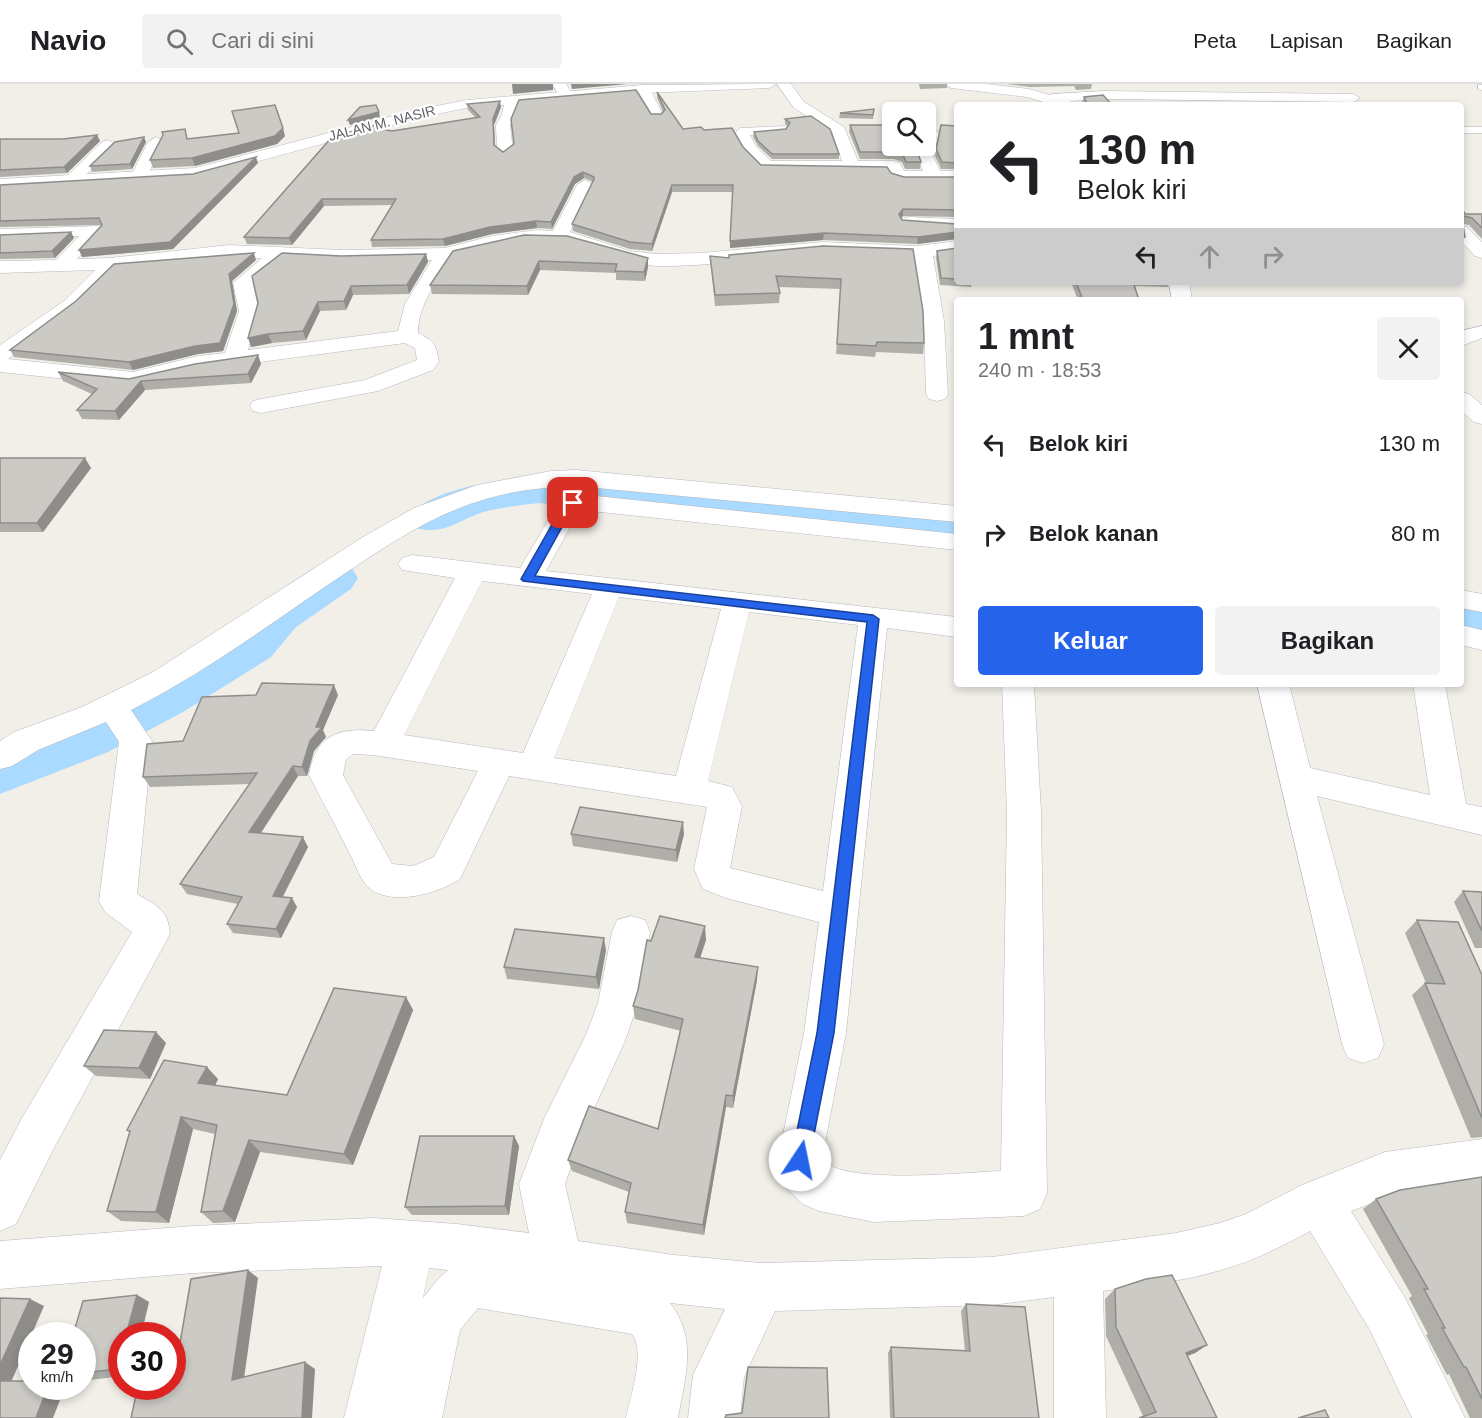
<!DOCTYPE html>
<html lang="id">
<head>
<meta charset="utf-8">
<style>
  :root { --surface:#fff; --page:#f2f2f2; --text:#202124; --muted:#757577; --line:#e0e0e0; --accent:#2563eb }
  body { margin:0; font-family:Arial,sans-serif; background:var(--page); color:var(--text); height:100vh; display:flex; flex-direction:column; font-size:22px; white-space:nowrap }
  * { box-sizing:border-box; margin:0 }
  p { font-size:20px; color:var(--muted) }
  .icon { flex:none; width:33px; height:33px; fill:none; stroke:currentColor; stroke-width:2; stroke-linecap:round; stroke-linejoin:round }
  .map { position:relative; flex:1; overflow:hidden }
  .details { position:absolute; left:954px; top:213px; width:510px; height:390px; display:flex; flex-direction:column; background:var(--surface); border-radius:6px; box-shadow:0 3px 9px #0003 }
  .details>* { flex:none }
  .guide { position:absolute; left:954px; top:18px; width:510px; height:183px; border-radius:6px; box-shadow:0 3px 9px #0003; background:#fff; color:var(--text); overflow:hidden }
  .tools { position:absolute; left:882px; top:18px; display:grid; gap:12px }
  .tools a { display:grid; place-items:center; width:54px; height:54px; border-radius:6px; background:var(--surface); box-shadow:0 3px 9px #0003; font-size:30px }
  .speed { position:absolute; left:18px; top:1238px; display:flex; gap:12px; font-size:30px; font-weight:700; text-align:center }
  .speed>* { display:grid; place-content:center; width:78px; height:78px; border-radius:50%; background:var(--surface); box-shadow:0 3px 9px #0003; line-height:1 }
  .speed small { font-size:15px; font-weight:400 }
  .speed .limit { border:9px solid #d22; background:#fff; color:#111 }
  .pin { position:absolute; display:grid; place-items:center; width:51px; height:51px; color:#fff; margin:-26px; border-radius:12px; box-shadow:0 3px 9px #0006 }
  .me { position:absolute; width:66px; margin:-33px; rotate:11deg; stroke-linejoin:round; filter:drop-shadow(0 0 4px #0008) }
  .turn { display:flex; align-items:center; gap:21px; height:126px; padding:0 24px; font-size:27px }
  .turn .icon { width:78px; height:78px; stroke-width:2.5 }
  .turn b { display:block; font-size:42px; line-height:51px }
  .lanes { display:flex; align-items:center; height:57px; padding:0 24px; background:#0003; justify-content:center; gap:30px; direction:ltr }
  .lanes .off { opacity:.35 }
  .round { display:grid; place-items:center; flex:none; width:63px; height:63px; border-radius:6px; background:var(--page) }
  .summary { display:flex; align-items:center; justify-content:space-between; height:102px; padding:0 24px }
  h1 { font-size:36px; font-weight:800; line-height:45px }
  .action { display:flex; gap:12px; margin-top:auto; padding:12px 24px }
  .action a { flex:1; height:69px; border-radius:6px; background:var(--accent); color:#fff; font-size:24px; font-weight:800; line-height:69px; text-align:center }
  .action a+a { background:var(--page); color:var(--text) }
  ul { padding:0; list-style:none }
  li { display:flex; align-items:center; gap:18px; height:90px; padding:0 24px }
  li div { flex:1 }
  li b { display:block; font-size:22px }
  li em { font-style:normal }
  header { display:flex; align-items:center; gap:36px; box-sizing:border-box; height:84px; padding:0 30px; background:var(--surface); border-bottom:2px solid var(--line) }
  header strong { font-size:28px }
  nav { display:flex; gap:33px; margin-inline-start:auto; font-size:21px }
  .search { width:420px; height:54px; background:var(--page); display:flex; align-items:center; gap:15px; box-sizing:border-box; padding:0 21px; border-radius:6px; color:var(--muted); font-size:22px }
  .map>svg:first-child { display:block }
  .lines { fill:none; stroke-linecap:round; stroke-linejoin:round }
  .river { fill:#aadaff; fill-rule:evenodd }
  .lane-casing { stroke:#b5b8bc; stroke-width:1 }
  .street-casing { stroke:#b5b8bc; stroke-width:1 }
  .secondary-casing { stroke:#b6babf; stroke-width:1 }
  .lane { fill:#fff; fill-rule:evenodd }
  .street { fill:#fff; fill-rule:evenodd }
  .secondary { fill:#fff; fill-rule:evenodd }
  .wall { fill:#afaea9 }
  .shaded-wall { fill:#8f8d8a }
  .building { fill:#cccac5; stroke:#8f8d8a; stroke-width:1.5 }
  .route { fill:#2563eb; stroke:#184099; stroke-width:1.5 }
  .labels { text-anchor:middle; stroke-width:4.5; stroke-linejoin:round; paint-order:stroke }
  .far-street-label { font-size:14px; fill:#5f6368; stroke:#fff }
</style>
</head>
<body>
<header>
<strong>Navio</strong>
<div class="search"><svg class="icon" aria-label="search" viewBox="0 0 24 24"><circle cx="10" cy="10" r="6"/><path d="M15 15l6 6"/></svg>Cari di sini</div>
<nav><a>Peta</a><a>Lapisan</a><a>Bagikan</a></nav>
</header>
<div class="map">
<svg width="1482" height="1334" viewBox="0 0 1482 1334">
  <rect width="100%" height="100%" fill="#f1efe8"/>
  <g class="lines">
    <path class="river" d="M539,391l418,41v28l-418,-41c-17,2 -35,4 -52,8 -29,8 -41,25 -72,17l-7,-10c21,-31 96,-38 131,-43z
      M333,478l18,5 7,11 -7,11 -55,38 -25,30 -88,55 -75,40 -108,42v-47l68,-25 75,-38 90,-53 27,-28 55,-36z
      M1461,522l21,6v34l-21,-5z"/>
    <g class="lane-casing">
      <path id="lane" d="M1478,1h4v5l-4,-1z
        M1461,43h21v6h-21z"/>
    </g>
    <g class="street-casing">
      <path id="street" d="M552,0h14l7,11 -2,3h-10z
        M777,0h14l13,18 40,25 14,34h36l6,2 4,8h19l-6,-15 3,-10h6v-23l5,1 8,10 -6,22 7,15h17v10h-54l-12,-4 -3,-6 -127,-2 -16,-17 -11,-17 6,-7 46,-2 2,3 -2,3 -36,3 6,12 15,14h71l-10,-29 -38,-24z
        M643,1l7,4 13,26 -2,3h-10l-2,-3 -13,-26z
        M1104,7l249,3 7,4 -7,4 -249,-3 -52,3 -7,-4 7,-4z
        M512,12l7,4 -3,14 -6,11 3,26 -8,5 -8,-5 -1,-26 6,-11 3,-14z
        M156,53l8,5 -17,34 -8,5 -6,-2 -2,-3 17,-34z
        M107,56l5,2 3,3 -3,3 -33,34h-12l-2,-3 2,-3 35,-34z
        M585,96l8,5 -23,47 60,19 26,3 45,-1 122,-11 94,4 40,-5v12l-24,3 11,65 4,73 -3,5 -8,2 -8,-2 -3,-5 -2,-73 -9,-62 -2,-2c-30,-1 -61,-5 -91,-3 -55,2 -109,13 -164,12 -32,-1 -59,-16 -89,-23 -39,-8 -79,4 -116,15 -16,22 -35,47 -35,75 17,9 17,10 21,28l-6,9 -55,21 -117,22 -8,-2 -3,-5 3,-5 8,-2 104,-19 52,-20 -2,-12 -10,-5 -207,27 -65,16 -133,-14v-27l64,-44 31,-31 -95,3v-12l56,-1 23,-24 -79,3v-10l100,-3 3,4 -3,4 -23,25 33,-1 119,-13 114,5 102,-2 47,-12 45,-6 16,1 24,-46zM229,173l33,1 -29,25 6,28 -14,42 -27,3 -65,16 -125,-13c41,-29 75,-51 108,-90zM284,175l59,3 89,-2 -27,44 -7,27 -150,19 11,-39 -6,-27z
        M909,133l48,2v10l-54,-3 -3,-4 3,-4z
        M1461,142l6,1 15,15v16l-7,-2 -14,-15z
        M1169,198h20l3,18h-20z
        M1482,242v12l-21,8v-15z
        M1461,308l8,2 13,11v19l-8,-2 -13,-11z
        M576,386l381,36v16l-381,-36c-30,1 -61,4 -90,13 -54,15 -101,48 -148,79 -68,46 -134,95 -207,132l21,31 -15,153c20,12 31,15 33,40l-116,214 -38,76 -16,7v-71l22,-42 110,-186 -27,-20 -6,-11 20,-159 -13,-20 -68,28 -26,16 -12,3v-28l14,-9 68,-25 71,-35 210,-135 51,-29 63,-23 74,-14z
        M577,410l380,40v16l-375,-40 -4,3 -32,58 411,46v20l-70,-9 -41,405 -24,126c20,27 145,13 179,12l6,-359 -5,-128h32l7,128 6,381 -7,16 -16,7 -150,6 -55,-11 -16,-7 -15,-14 -10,-31 26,-126 15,-111 -93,-24 -23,-9 -9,-20 13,-62 -198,-31 -49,103c-23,15 -69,28 -92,8 -7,-7 -12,-20 -16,-29 -14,-28 -29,-55 -43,-83 6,-38 28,-48 65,-44l81,-153 -53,-8 -4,-6 4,-6 10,-3 108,13 39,-66zM482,497l110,13 -69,159 -119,-18zM619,513l102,12 -45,167 -122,-18zM749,528l109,13 -35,266 -93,-23 12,-62 -10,-19 -24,-6zM353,670l20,1 105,16 -44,86 -21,9 -21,-2 -49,-89 3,-16z
        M1461,506l21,4v18l-21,-4z
        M1461,541l21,5v20l-21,-5z
        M1257,600h32l21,84 120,27 -17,-111h32l21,120 16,3v28l-165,-39 67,248 -6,14 -15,5 -15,-5 -6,-14z
        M631,832l14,4 5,12 -12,71 -13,38 -45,98 -15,45 13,57 96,14 87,8 231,-6 184,-24 44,-10 26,-9 56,-29 83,-33 97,-13v44l-97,15 -34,13 53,85 61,122h-53l-42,-88 -60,-99c-29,16 -57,30 -89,39 -38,12 -79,15 -118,21l3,127h-52v-121l-62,8 -217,6 -31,66 -4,41h-52l5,-43 32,-66 -55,-6c28,36 15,74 8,115h-52c4,-21 20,-66 6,-84l-154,-26 -18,22 -18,88h-98l38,-152 -189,7 -193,16v-48l193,-15 181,-8 83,6 72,9 -10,-49 25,-65 42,-84 12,-32 14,-71 5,-12zM429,1184l19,2 -9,8 -16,20z"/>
    </g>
    <g class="secondary-casing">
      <path id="secondary" d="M776,0l-7,4 -126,5 -176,15 -45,9 -227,61 -195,11v-10l195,-11 221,-58 51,-10 176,-15z
        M944,0h43l42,5 44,13 2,3h-22l-26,-8 -76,-9z"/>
    </g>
    <use href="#lane" class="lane"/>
    <use href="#street" class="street"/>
    <use href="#secondary" class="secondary"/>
  </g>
  <path class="wall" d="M919,0h28v4l-27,1z
    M1006,0h86l-1,5 -15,1 -2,-4 -44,1z
    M657,8l26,37 21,1 39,17 18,18 130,8 13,4h53v40l-54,-1 -2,2 1,2 55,4v15l-40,5 -94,-4 -93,8 3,-56h-61l-20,59 -22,-2 -57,-18 -1,-7 21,-42 -9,-4 -9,6 -23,45 -15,-1 -45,6 -47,12 -73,1 -1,-7 21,-35 -68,1 -32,39 -45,-1 -3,-7 142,-107 6,1 84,-13 -8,-8 -1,-6 34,3 -7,18 1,20 8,7 148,-38h10l2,-2 -6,-14z
    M1084,13l28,8h-28l-2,-3z
    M874,25l-1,10 -34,-1 1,-5z
    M785,35l54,35v5h-67l-14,-13 -5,-9 1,-5 32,-3 2,-3 -3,-2z
    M850,41l68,21 -2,5 5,11 -1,7h-15l-3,-7 -8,-3h-34l-11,-27z
    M957,42v43h-16l-6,-13 1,-7z
    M97,51l3,6 -33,32 -67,4v-38h63z
    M285,52l-8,8 -82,22 -42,2 -3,-8 38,-21z
    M144,53l2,5 -14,27 -40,3 -2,-6z
    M258,79l-85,86 -91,8 20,-32 -102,2v-42l193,-11z
    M1461,125l4,5h17v25l-13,-14 -6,-1 2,13 -4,7z
    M71,148l3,6 -19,20 -55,1v-24z
    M823,162l101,97 -1,11 -47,-2 -1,5 -39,-3 5,-65 -63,-2 2,6 -1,10 -64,3 -5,-50 19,2z
    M957,164v34h15l-1,5 -31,-2 -4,-27 1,-7z
    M453,167l195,7v9l-3,14 -29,-1v-7l-76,-3 -12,25 -96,-1 -2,-9z
    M426,170l2,8 -19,32 -56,1 -7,15 -26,1 -14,29 -34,3 -21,4 90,-91z
    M256,176l-24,21 5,30 -14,40 -25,3 -65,16 -119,-13 -4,-7z
    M1071,198h98l-1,5 -33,-1 4,14h-61z
    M1191,198h75l-1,3 -73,-2z
    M258,271l3,9 -10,19 -106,7 -26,30 -37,-1 -5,-9 15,-16 -29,-13 -5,-9 71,7z
    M0,374l91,10 -48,64h-43z
    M338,611l-15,35 3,7 -12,14 -7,25h-9l-38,57 48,14 -25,50 14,10 -16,31 -48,-5 -6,-9 11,-20 -51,-10 -7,-10 70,-100 -100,3 -7,-10 40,-36z
    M571,750h113l-7,28 -104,-16z
    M1463,807l19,1v56h-7l-21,-46z
    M1417,836l65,55v162l-11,1 -59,-143 13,-12h1l-21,-50z
    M706,856l-6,18 57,22 -24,128 -7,-1 -22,128 -77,-12 -2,-11 4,-20 -57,-21 -4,-11 90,-31 23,-98 -46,-12 -2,-13 5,-16 13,-49z
    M606,866l-7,39 -92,-10 -3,-12z
    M406,913l7,13 -60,155 -93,-13 -25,70 -22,1 -12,-11 14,-78 -22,-5 -24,94 -48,-2 -14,-10 23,-79 -3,-2 91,-51 -3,7 72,9z
    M166,959l-16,36 -54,-3 -12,-10z
    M514,1052l5,10 -10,69h-97l-7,-8z
    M1482,1093v241h-12l-21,-44 -2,1 -21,-40 2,-1 -19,-36 3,-2 -49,-87 13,-10z
    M1115,1205l92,56 -12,8 -8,3 30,62 -74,-2 -37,-80 -1,-37z
    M137,1211l12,7 -8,33h-19v41l-40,5v-46z
    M966,1220l73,114h-149l-2,-65 3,-6 74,4 -4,-40z"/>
  <path class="shaded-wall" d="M512,0h41v6l-40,4z
    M571,0h57l-56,5z
    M500,17l1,6 -7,18 1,26 -2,-32z
    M379,28l1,5 -30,8 -2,-5z
    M283,44l2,8 -8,8 -82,22 -3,-8z
    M97,51l3,6 -33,32 -3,-6z
    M144,53l2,5 -14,27 -2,-5z
    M256,73l2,6 -85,86 -91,8 -3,-7z
    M583,88l1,6 -9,6 -23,45 -1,-7 23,-45z
    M672,101v7l-20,59v-7z
    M322,115l2,7 -32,39 -3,-7z
    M903,125v7l-5,5 1,-7z
    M536,137l1,7 -45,6 -47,12 -2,-7 47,-12z
    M71,148l3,6 -19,20 -3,-7z
    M957,148v7l-40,5 1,-7z
    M824,149l-1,7 -93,8v-7z
    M254,169l2,7 -24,21 5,30 -14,40 -25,3 -65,16 -4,-8z
    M426,170l2,8 -19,32 -2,-9z
    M648,174v9l-3,14 -1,-9z
    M539,177l1,9 -12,25 -1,-9z
    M351,202l2,9 -7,15 -2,-9z
    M318,218l2,9 -14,29 -3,-9z
    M268,250l4,9 -21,4 -3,-9z
    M258,271l3,9 -10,19 -3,-9z
    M141,297l4,9 -26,30 -4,-9z
    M85,374l6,10 -48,64 -6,-9z
    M334,601l4,10 -15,35 3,7 -12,14 -7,25 -5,-9 8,-26z
    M293,682l5,10 -43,66 -6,-10z
    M683,738l1,12 -7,28 -1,-12z
    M303,753l5,10 -30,58 -5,-9z
    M292,814l5,9 -16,31 -5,-9z
    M705,842l1,14 -10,30 -1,-13z
    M604,854l2,12 -7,39 -3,-12z
    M758,883l-1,13 -24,128v-12z
    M406,913l7,13 -60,155 -9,-11z
    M156,948l10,11 -16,36 -11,-11z
    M207,983l11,12 -8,17 -12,-13z
    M726,1011v12l-22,128 -1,-10z
    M181,1033l12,12 -24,94 -13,-11z
    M514,1052l5,10 -10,69 -4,-9z
    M249,1056l11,12 -25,70 -12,-11z
    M248,1186l10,8 -15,108 -11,-6z
    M137,1211l12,7 -8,33h-15z
    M30,1215l14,7 -35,81 -9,-3v-19z
    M1207,1261l-12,8 -21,8 12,-8z
    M122,1270v17l-4,-2z
    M305,1278l10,7 -3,49h-10z
    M48,1302h14l3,1 -12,31h-17z"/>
  <path class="building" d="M636,6l15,24h10l4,-4 -8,-18 26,37 18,-2 3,3 28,-2 11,19 18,18 126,2 4,6 13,4h53v33l-54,-1 -4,5 3,6 55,4v8l-39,5 -94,-4 -94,8 3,-56h-61l-20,59 -22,-2 -58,-18 22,-45v-2l-11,-5 -9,5 -23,45 -15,-1 -46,6 -47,12 -72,1 25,-41h-74l-33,39 -45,-1 88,-100 51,-14 3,7 6,1 88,-14 -13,-13 33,-3 -7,18 1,26 9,7 11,-8 -3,-25 8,-19z
    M1103,11l9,10h-24l-4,-8z
    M275,21l8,23 -8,8 -83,22 -42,2 13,-25 -1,-3 23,-3 2,10 52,-6 -7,-22z
    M376,21l3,7 -31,8 12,-13z
    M874,25l-1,6 -33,-2z
    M811,32l19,13 9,25h-67l-14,-13 -4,-9 32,-3 4,-6 -5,-4z
    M850,41h42v21h25l-1,2 5,14h-15l-3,-7 -8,-3h-35z
    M941,41l16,1v37l-15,-1 -6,-13z
    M97,51l-33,32 -64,3v-31h63z
    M144,53l-14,27 -40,2 25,-24z
    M256,73l-86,85 -91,8 23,-25 -3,-7 -99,3v-36l193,-11z
    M1461,125h1l3,5h17v14l-10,-10 -7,-2 -3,3 3,18h-4z
    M71,148l-19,19 -52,2v-18z
    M524,151l43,1 81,22 -4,14 -29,-1 2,-7 -78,-3 -12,25 -97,-1 23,-34z
    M823,162l90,3 10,62 1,32 -47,-1 -1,4 -39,-2 4,-65 -65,-3 4,17 -65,2 -5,-39 19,2v-3z
    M957,164v31l-16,-1 -4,-27z
    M254,169l-25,21 5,30 -14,39 -25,3 -66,16 -119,-12 66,-49 38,-37z
    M282,169l59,3 85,-2 -19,31 -56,1 -7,15 -26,1 -15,29 -35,3 -20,4 10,-35 -6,-27z
    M1076,198h57l6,18h-56z
    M258,271l-10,19 -107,7 -26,30 -38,-1 20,-21 -39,-17 71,7 66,-15z
    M0,374h85l-48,65h-37z
    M262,599l72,2 -18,42h6l-12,14 -8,26 -9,-1 -44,66 54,5 -30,59 19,2 -16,31 -49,-5 15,-27 -62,-13 77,-111 -114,4 4,-33 36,-3 19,-44 54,-2z
    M580,723l103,15 -7,28 -105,-16z
    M1463,807l19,1v39z
    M660,832l45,10 -10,31 63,10 -25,129 -7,-1 -23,130 -78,-13 6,-29 -63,-23 21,-54 69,23 25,-110 -50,-13 5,-16 9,-50 4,1z
    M1417,836l41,2 24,53v143l-57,-135 20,1z
    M515,845l89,9 -8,39 -92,-10z
    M334,904l72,9 -62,157 -95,-14 -26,71 -22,1 16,-87 -36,-8 -25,95 -49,-1 23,-80 -3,-1 37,-70 43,7 -9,16 89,12z
    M104,946l52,2 -17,36 -55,-2z
    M420,1052h94l-9,70 -100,1z
    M1482,1093v222l-16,-32h-2l-22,-39h3l-21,-39h4l-52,-90 24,-9z
    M248,1186l-16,110 73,-18 -3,56h-171l7,-32h34v-42l8,-1 11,-64z
    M1172,1191l35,70 -21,8 31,65h-78l17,-6 -40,-85 -1,-38 31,-10z
    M137,1211l-11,40h-4v19l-4,15 -36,4v-38h-9l10,-34z
    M0,1214l30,1 -30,66z
    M966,1220l59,3 14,111h-145l-3,-71 79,4z
    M748,1283l79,1 2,50h-104l1,-3 16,-2z
    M0,1297h32v5h16l-12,32h-36z
    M1325,1326l4,8h-31z"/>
  <path class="route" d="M573,416l5,3 -6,6 -37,67 338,39 6,4 -45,414 -25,127 -3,6 -6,3 -7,-3 -2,-6 26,-127 50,-411 -344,-41 -2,-2 41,-72z"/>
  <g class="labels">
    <g class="far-street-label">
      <text transform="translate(382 39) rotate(-14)" y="5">JALAN M. NASIR</text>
    </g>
  </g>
</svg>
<div class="tools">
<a><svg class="icon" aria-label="search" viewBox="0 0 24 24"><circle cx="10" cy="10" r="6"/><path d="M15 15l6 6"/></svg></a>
</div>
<div class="speed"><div>29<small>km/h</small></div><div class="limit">30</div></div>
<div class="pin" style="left:573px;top:419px;background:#d93025"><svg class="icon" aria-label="arrive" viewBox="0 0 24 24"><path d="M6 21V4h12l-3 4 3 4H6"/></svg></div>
<svg class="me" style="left:800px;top:1076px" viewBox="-20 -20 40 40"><circle r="19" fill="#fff"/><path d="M0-13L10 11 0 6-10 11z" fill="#2563eb"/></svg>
<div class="guide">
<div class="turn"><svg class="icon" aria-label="left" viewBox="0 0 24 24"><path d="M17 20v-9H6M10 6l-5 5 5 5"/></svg><div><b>130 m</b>Belok kiri</div></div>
<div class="lanes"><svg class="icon" aria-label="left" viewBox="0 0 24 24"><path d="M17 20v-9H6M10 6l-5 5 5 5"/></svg><svg class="icon off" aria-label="ahead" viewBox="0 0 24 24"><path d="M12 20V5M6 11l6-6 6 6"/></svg><svg class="icon off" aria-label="right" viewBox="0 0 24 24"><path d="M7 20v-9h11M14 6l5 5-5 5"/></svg></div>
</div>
<section class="details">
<div class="summary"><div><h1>1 mnt</h1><p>240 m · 18:53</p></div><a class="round"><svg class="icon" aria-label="close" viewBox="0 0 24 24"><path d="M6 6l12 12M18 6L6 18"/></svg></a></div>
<ul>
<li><svg class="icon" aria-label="left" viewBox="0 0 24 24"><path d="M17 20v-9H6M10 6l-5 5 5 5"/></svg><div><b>Belok kiri</b></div><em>130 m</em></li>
<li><svg class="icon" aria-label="right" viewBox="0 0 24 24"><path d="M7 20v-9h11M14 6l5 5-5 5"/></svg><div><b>Belok kanan</b></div><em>80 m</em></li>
</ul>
<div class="action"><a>Keluar</a><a>Bagikan</a></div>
</section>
</div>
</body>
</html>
